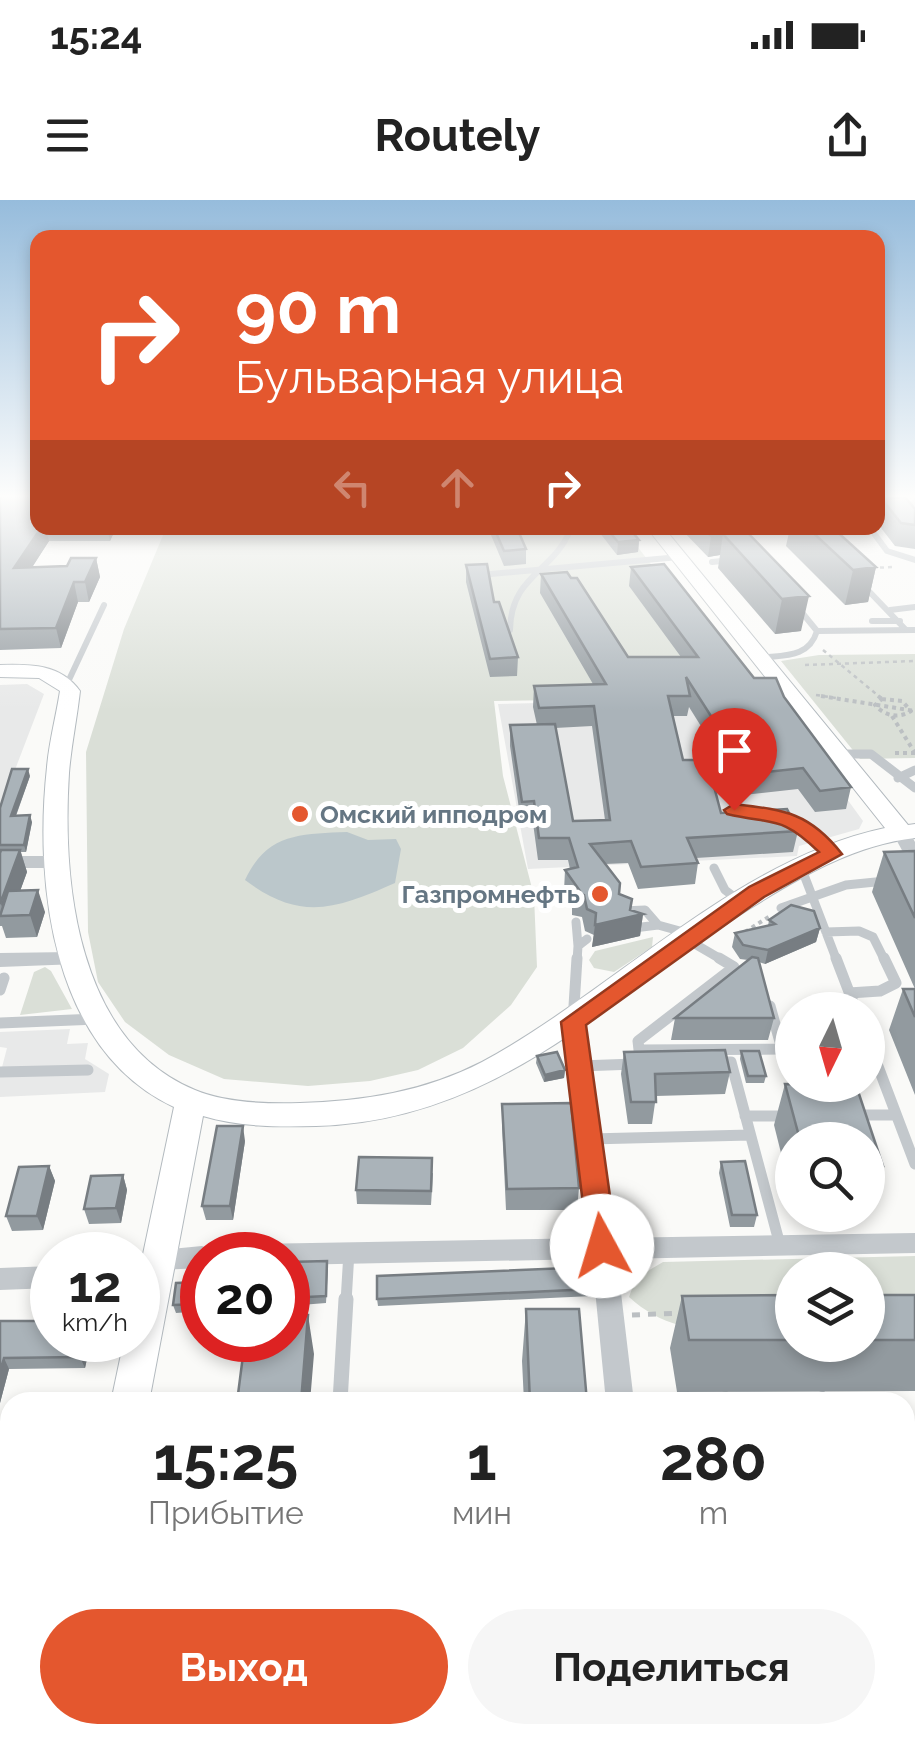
<!DOCTYPE html>
<html lang="ru">
<head>
<meta charset="utf-8">
<style>
  :root { --surface:#fff; --page:#f6f6f6; --text:#222; --muted:#767676; --accent:#e4572e }
  body { margin:0; font-family:Raleway,sans-serif; background:var(--page); color:var(--text); height:100vh; display:flex; flex-direction:column; font-size:38px; white-space:nowrap }
  * { box-sizing:border-box; margin:0 }
  p { font-size:32px; color:var(--muted) }
  .icon { flex:none; width:55px; height:55px; fill:none; stroke:currentColor; stroke-width:2; stroke-linecap:round; stroke-linejoin:round }
  .map { position:relative; flex:1; overflow:hidden }
  .panel { position:absolute; left:0px; top:1192px; width:915px; height:352px; display:flex; flex-direction:column; background:var(--surface); border-radius:30px 30px 0 0; box-shadow:0 5px 15px #0003 }
  .panel>* { flex:none }
  .banner { position:absolute; left:30px; top:30px; width:855px; height:305px; border-radius:20px; box-shadow:0 5px 15px #0003; background:#e4572e; color:#fff; overflow:hidden }
  .needle { width:65px; rotate:185deg }
  .buttons { position:absolute; left:775px; top:792px; display:grid; gap:20px }
  .buttons a { display:grid; place-items:center; width:110px; height:110px; border-radius:50%; background:var(--surface); box-shadow:0 5px 15px #0003; font-size:50px }
  .speed { position:absolute; left:30px; top:1032px; display:flex; gap:20px; font-size:50px; font-weight:700; text-align:center }
  .speed>* { display:grid; place-content:center; width:130px; height:130px; border-radius:50%; background:var(--surface); box-shadow:0 5px 15px #0003; line-height:1 }
  .speed small { font-size:25px; font-weight:400 }
  .speed .limit { border:15px solid #d22; background:#fff; color:#111 }
  .pin { position:absolute; display:grid; place-items:center; width:85px; height:85px; color:#fff; margin:-102px -42px; border-radius:50% 50% 50% 0; rotate:-45deg; box-shadow:0 0 10px #0007 }
  .pin .icon { rotate:45deg }
  .me { position:absolute; width:110px; margin:-55px; rotate:354deg; stroke-linejoin:round; filter:drop-shadow(0 0 8px #0008) }
  .turn { display:flex; align-items:center; gap:35px; height:210px; padding:0 40px; font-size:45px }
  .turn .icon { width:130px; height:130px; stroke-width:2.5 }
  .turn b { display:block; font-size:70px; line-height:85px }
  .lanes { display:flex; align-items:center; height:95px; padding:0 40px; background:#0003; justify-content:center; gap:50px; direction:ltr }
  .lanes .off { opacity:.35 }
  .eta { display:flex; justify-content:space-evenly; align-items:center; height:170px; text-align:center }
  .eta b { font-size:60px; font-weight:700; line-height:70px }
  .button { display:flex; gap:20px; margin-top:auto; padding:20px 40px }
  .button a { flex:1; height:115px; border-radius:60px; background:var(--accent); color:#fff; font-size:40px; font-weight:700; line-height:115px; text-align:center }
  .button a+a { background:var(--page); color:var(--text) }
  .status { display:flex; justify-content:space-between; align-items:center; height:70px; padding:0 50px; background:var(--surface); direction:ltr }
  .status svg { height:28px; fill:currentColor }
  header { display:flex; justify-content:space-between; align-items:center; height:130px; padding:0 40px; background:var(--surface); font-size:45px; font-weight:700 }
  .map>svg:first-child { display:block }
  .built { fill:#e8e9e9 }
  .green { fill:#dadfd7 }
  .water { fill:#bbc7cb }
  .lines { fill:none; stroke-linecap:round; stroke-linejoin:round }
  .secondary-casing { stroke:#b3babf; stroke-width:2 }
  .path-far2 { stroke:#bbbfc2; stroke-width:2.5; stroke-dasharray:4 4; stroke-linecap:butt }
  .path-far1 { stroke:#bbbfc2; stroke-width:4; stroke-dasharray:4 4; stroke-linecap:butt }
  .path { stroke:#bbbfc2; stroke-width:5; stroke-dasharray:8 8; stroke-linecap:butt }
  .lane-far3 { stroke:#c3c8cc; stroke-width:6 }
  .lane-far2 { stroke:#c3c8cc; stroke-width:9 }
  .lane-far1 { stroke:#c3c8cc; stroke-width:11 }
  .lane { stroke:#c3c8cc; stroke-width:15 }
  .street { fill:#c3c8cc; fill-rule:evenodd }
  .secondary { fill:#fff; fill-rule:evenodd }
  .wall { fill:#929a9f; fill-rule:evenodd }
  .shaded-wall { fill:#777d82 }
  .building { fill:#aab3b9; stroke:#777d82; stroke-width:2.5 }
  .route { fill:#e4572e; stroke:#94391e; stroke-width:2.5 }
  .poi-dot { fill:#e4572e; stroke:#fff; stroke-width:4 }
  .labels { text-anchor:middle; stroke-width:10; stroke-linejoin:round; paint-order:stroke }
  .poi-label { font-size:25px; font-weight:bold; fill:#657683; stroke:#fff; text-anchor:start }
</style>
</head>
<body>
<div class="status"><b>15:24</b><svg viewBox="0 0 49 12"><path d="M0 12V9h3v3zM5 12V6h3v6zM10 12V3h3v9zM15 12V0h3v12zM26 1h20v11H26zM47 4h2v5h-2z"/></svg></div>
<header><svg class="icon" aria-label="menu" viewBox="0 0 24 24"><path d="M4 6h16M4 12h16M4 18h16"/></svg>Routely<svg class="icon" aria-label="share" viewBox="0 0 24 24"><path d="M12 15V3M7 8l5-5 5 5M5 13v7h14v-7"/></svg></header>
<div class="map">
<svg width="915" height="1543" viewBox="0 0 915 1543">
  <rect width="100%" height="100%" fill="#fafaf8"/>
  <path class="built" d="M27,484l17,10 -44,115v-124z
    M773,497l90,124 -4,8 -60,17 -2,10 -269,13 -30,-165z
    M70,829l-3,15 21,-1 -3,16 24,15 -4,18 -105,5v-22l7,-27 -7,-1v-15z"/>
  <path class="green" d="M166,328h457l131,169 -260,4 9,75 31,120 3,71 -26,38 -48,43 -45,22 -48,11 -62,5 -84,-7 -55,-24 -44,-33 -27,-40 -10,-50 -2,-180 38,-123z
    M915,454v104l-55,1 -79,-98 38,-6z
    M653,737l-1,10 -38,25 -20,-4 -5,-8 6,-9z
    M45,767l6,4 21,38 -52,6 14,-43z
    M915,1056v75h-47v-61h-76v60c-61,0 -115,11 -163,-33l7,-19 27,-16z"/>
  <path class="water" d="M347,632l21,8 28,-1 5,10 -6,34c-59,26 -94,39 -150,-3 22,-47 55,-46 102,-48z"/>
  <g class="lines">
    <g class="secondary-casing">
      <path id="secondary" d="M647,328h17l244,297 7,-1v14c-61,7 -115,39 -166,71 -143,91 -253,212 -433,217 -38,1 -77,1 -113,-10l-54,286h-38l13,-62h14v-62l36,-171c-122,-57 -140,-222 -127,-340 2,-25 9,-50 13,-76l-21,-13 -39,-1v-12c31,-1 61,-1 80,26 -3,28 -9,55 -11,82 -7,110 8,268 126,317 31,13 71,14 105,13 63,-2 124,-11 182,-41 133,-72 253,-202 403,-234z
        M38,1535h46l-1,8h-46z"/>
    </g>
    <path class="path-far2" d="M872,368l20,-1
      M823,450l58,48
      M805,465l110,-4
      M816,495l20,3"/>
    <path class="path-far1" d="M821,496l94,15
      M878,496l4,3
      M882,499l20,2 9,10c-13,8 -26,5 -36,-6z
      M892,516l23,37
      M895,553h20
      M745,732l25,-16"/>
    <path class="path" d="M632,1115l51,-2
      M725,1191l2,11
      M822,1191l2,11
      M907,1467l8,34
      M905,1530h10"/>
    <path class="lane-far3" d="M878,316l16,-1 21,-13
      M870,328l17,23 28,9
      M712,362l19,-2
      M480,375l199,-18
      M863,385l43,45
      M890,410l25,-3
      M872,421h28
      M510,430c1,-56 44,-57 61,-102
      M817,431l98,-1
      M760,458c24,-3 49,0 57,-27l-22,-27
      M67,484l37,-79"/>
    <path class="lane-far2" d="M838,554h33l44,34
      M898,578l17,-8
      M734,610l54,10 44,33
      M801,667l36,94
      M714,668l11,22 16,12
      M781,708l65,-23 69,-7
      M623,711l22,-1 13,15
      M576,722l2,24
      M634,728l24,-3 29,8
      M826,732l33,-1 14,6 12,24
      M688,740l36,21
      M577,761l1,-15 9,-7"/>
    <path class="lane-far1" d="M577,758l-4,64 30,224
      M719,758l15,9 -96,74 1,9 143,-1 -12,-43
      M836,758l20,52
      M0,790l4,-12
      M849,793l31,-2 16,-8 -12,-25
      M0,823l97,-4
      M868,840l47,124
      M717,862h14l49,183
      M580,866l55,-2
      M0,872l88,-2
      M852,915h44
      M745,916h45
      M590,939l160,-4
      M346,1102l3,-50"/>
    <path class="lane" d="M340,1202l6,-103
      M905,1240h10
      M905,1413l10,40
      M377,1535v8
      M179,1543l1,-8"/>
    <path class="street" d="M901,627l6,1 8,14v23l-6,-2 -17,-31z
      M0,656h58l9,6 -9,6h-58z
      M71,752l10,7 -3,5 -78,3v-14z
      M915,1033v20l-298,6 17,143h-28l-14,-143 -304,6v-10h-53l3,-7 9,-4 348,-6 8,-2 7,2z
      M202,1046l9,4 2,5h-11v13l-43,2 -9,-3 -3,-8 3,-8z
      M52,1066v22l-52,2v-22z
      M639,1535h34l1,8h-34z"/>
    <use href="#secondary" class="secondary"/>
  </g>
  <path class="wall" d="M0,295l38,33h78l-6,13h-61l-17,26 35,-1 29,-8 4,19 -11,25h-11l-17,46 -61,2z
    M878,295h15l-1,3 23,11v40l-20,-3 -17,-22 2,-15z
    M488,328h29l9,21v15l-22,2z
    M596,328h33l10,12 -1,12 -21,3z
    M680,328h49l5,5 13,-1 54,99 -26,3 -57,-66 2,-13 -12,2z
    M790,328h43l43,39 -8,35 -23,3 -59,-59z
    M466,365l28,37 24,55 -1,19 -27,1 -24,-95z
    M631,367l123,111 30,19 67,90 -5,22 -31,3 -17,-23 -54,6 -55,-88 -2,9h-15l11,44 38,53 77,18 -5,21 -97,6 2,5 -3,21 -57,5 -10,-26 -23,1 14,30 13,5 -1,12 12,3 -3,22 -48,11 2,-12 -9,-4 -3,-14 -10,-2v-10l-8,-14 1,-21 5,-1 -2,-9h-30l-5,-37h-12l-11,-77v-21h27l-4,-18 1,-21 59,-2 -53,-91 1,-19 30,4 57,79h53l-52,-71zM592,526l13,94 -32,1 -18,-93z
    M30,576l-14,40 16,6 -6,30h-5l6,20 -7,19 25,21 -8,25 -31,1 -4,-12h-2v-118z
    M915,651v166v-28l-43,-97 12,-40z
    M769,720l51,8 -4,14 -51,22 -6,-2 15,56 -6,22h-97l4,-22 73,-58 -8,-1 -8,-12 3,-14 33,-7z
    M903,789l12,28v78l-26,-65z
    M741,851l25,25 -2,7h-18l-6,-24z
    M624,852l106,20 -5,22 -69,2 -4,28h-24l-7,-50z
    M537,856l28,14 -1,8 -20,4 -8,-19z
    M785,884l71,1 27,81 -15,40v-66h-76v57l-18,-72z
    M502,904l77,84 -2,22h-71l-4,-84z
    M245,941l-12,79h-27l-4,-14z
    M721,962l36,53 -3,12h-24l-11,-54z
    M49,966l6,15 -12,49 -31,1 -6,-15z
    M433,973l-2,32 -74,-1 -1,-14z
    M123,975l4,15 -6,33 -32,1 -5,-15z
    M288,1062l40,6 -2,35 -38,3z
    M202,1082v29l-26,2 -3,-8z
    M593,1089l-1,7 -214,10 -1,-7z
    M792,1095v50h76v-50h47v96l-238,1 -7,-44 12,-52z
    M526,1109l61,93h-63l-2,-41z
    M0,1121l52,19h39l-6,28 -76,1 -9,34z
    M0,1249l7,38 -7,1z
    M10,1345v44h-6l-4,-6z
    M0,1414h10v44h-10z
    M539,1535h76l1,8h-77z
    M815,1535h90l8,8h-96z"/>
  <path class="shaded-wall" d="M878,295h15l-3,13 -8,-9 -2,10 -2,1z
    M41,328h5l3,13 -30,47 -5,-20z
    M107,328h9l-6,13z
    M723,334l-3,21 -12,2 3,-21z
    M639,340l-1,12 -21,3 1,-13z
    M96,358l4,19 -11,25 -4,-20z
    M876,367l-8,35 -23,3 8,-35z
    M74,382l4,20 -17,46 -5,-20z
    M809,396l-8,35 -26,3 7,-35z
    M28,569l2,7 -17,47 -2,-7z
    M30,615l2,7 -6,30 -2,-7z
    M20,650l7,22 -16,44h-6l-4,-12z
    M38,690l7,22 -8,25 -7,-22z
    M632,699l-2,18 13,-3 -3,22 -48,11 3,-22z
    M820,728l-4,14 -51,22 3,-14z
    M565,870l-1,8 -20,4 1,-7z
    M243,926l2,15 -12,79 -3,-14z
    M49,966l6,15 -12,49 -6,-14z
    M123,975l4,15 -6,33 -5,-15z
    M308,1115l6,39 -4,48h-9z
    M84,1140h7l-6,28 -5,-11z
    M4,1158l5,11 -9,34v-30z
    M7,1249l3,7v21l-3,10 -7,-13z
    M317,1535h9l-1,8h-9z"/>
  <path class="building" d="M0,295h38v33h3l-27,40 53,-2 4,-8h25l-11,24h-11l-18,46 -56,1z
    M905,297l10,12v16l-14,-2 -19,-24z
    M494,328h23l9,21 -22,2z
    M606,328h23l10,12 -21,2z
    M702,328h27l5,4 -23,4z
    M808,328h25l43,39 -23,3z
    M747,332l62,64 -27,3 -59,-65z
    M487,364l7,38h5l19,55 -28,2 -24,-94z
    M664,364l90,114h22l8,19 67,90 -31,4 -17,-23 -55,6 -62,-97 4,19h-22l15,64h24l14,53 66,-4 11,22 -111,7 11,25 -57,4 -10,-26 -41,3 30,39 -1,11 13,5 -2,11 13,4 -48,11 1,-12 -9,-4 -3,-14 -10,-2 6,-2 -15,-21 13,-3 -9,-29h-30l-5,-37 -12,1 -12,-77 45,-1 18,97 37,-1 -16,-114 -55,2 -5,-22 72,-2 -65,-110 26,-2 4,6h6l51,79h70l-67,-90z
    M12,569h16l-17,47 19,-1 -6,30h-24v-37z
    M1,650h19l-20,54v-51z
    M915,651v67l-31,-66z
    M38,690l-8,25 -30,1 8,-25z
    M791,705l23,6 6,17 -52,22 -25,-5 -8,-12 40,-9 -6,-4z
    M752,757l6,1 16,60h-99z
    M903,789h12v28z
    M725,850l5,22 -75,2 1,28h-25l-7,-50z
    M741,851h18l7,25h-18z
    M557,852l8,18 -20,5 -8,-19z
    M785,884l71,1 27,81h-15v-26h-68z
    M571,903l8,85 -72,1 -5,-85z
    M217,926h26l-13,80h-28z
    M359,957l73,1 -1,33 -75,-1z
    M745,961l12,54h-25l-11,-53z
    M49,966l-12,50h-31l13,-49z
    M123,975l-7,33 -32,1 7,-33z
    M327,1061l-1,35 -38,2v-36z
    M591,1067l2,22 -216,10v-23z
    M202,1082v22l-29,1 3,-22z
    M792,1095v45h-103l-7,-44z
    M868,1095h47v45h-47z
    M526,1109h53l8,93h-57z
    M46,1113h6v27h32l-4,17 -76,1 -4,15v-52h44z
    M288,1115h20l-7,87h-64l8,-62h43z
    M0,1249h7l-7,25z
    M10,1345v38h-10z
    M0,1414h10v39h-10z
    M905,1510l8,33h-72l-1,-8h65z
    M228,1535h89l-1,8h-88z
    M546,1535h69l1,8h-69z"/>
  <linearGradient id="sky" x2="0" y2="1"><stop stop-color="#96bcdc"/><stop offset="0.58" stop-color="#fdfdfc"/><stop offset="1" stop-color="#fdfdfc" stop-opacity="0"/></linearGradient>
  <rect width="915" height="511" fill="url(#sky)"/>
  <path class="route" d="M734,604c50,6 75,8 108,50l-78,43 -178,128 31,221 -5,8 -10,4 -9,-4 -5,-8 -27,-224 188,-135 70,-35c-38,-37 -45,-27 -92,-38l-3,-4z"/>
  <g class="poi-dot">
    <circle cx="300" cy="614" r="10"/>
    <circle cx="600" cy="694" r="10"/>
  </g>
  <g class="labels">
    <g class="poi-label">
      <text x="320" y="623">Омский ипподром</text>
      <text x="580" y="703" text-anchor="end">Газпромнефть</text>
    </g>
  </g>
</svg>
<div class="buttons">
<a><svg class="needle" viewBox="-14 -14 28 28"><path d="M0-13l5 13h-10z" fill="#e53935"/><path d="M0 13l5-13h-10z" fill="#767676"/></svg></a>
<a><svg class="icon" aria-label="search" viewBox="0 0 24 24"><circle cx="10" cy="10" r="6"/><path d="M15 15l6 6"/></svg></a>
<a><svg class="icon" aria-label="layers" viewBox="0 0 24 24"><path d="M12 4l9 5-9 5-9-5zM3 14l9 5 9-5"/></svg></a>
</div>
<div class="speed"><div>12<small>km/h</small></div><div class="limit">20</div></div>
<div class="pin" style="left:734px;top:610px;background:#d93025"><svg class="icon" aria-label="arrive" viewBox="0 0 24 24"><path d="M6 21V4h12l-3 4 3 4H6"/></svg></div>
<svg class="me" style="left:602px;top:1046px" viewBox="-20 -20 40 40"><circle r="19" fill="#fff"/><path d="M0-13L10 11 0 6-10 11z" fill="#e4572e"/></svg>
<div class="banner">
<div class="turn"><svg class="icon" aria-label="right" viewBox="0 0 24 24"><path d="M7 20v-9h11M14 6l5 5-5 5"/></svg><div><b>90 m</b>Бульварная улица</div></div>
<div class="lanes"><svg class="icon off" aria-label="left" viewBox="0 0 24 24"><path d="M17 20v-9H6M10 6l-5 5 5 5"/></svg><svg class="icon off" aria-label="ahead" viewBox="0 0 24 24"><path d="M12 20V5M6 11l6-6 6 6"/></svg><svg class="icon" aria-label="right" viewBox="0 0 24 24"><path d="M7 20v-9h11M14 6l5 5-5 5"/></svg></div>
</div>
<section class="panel">
<div class="eta">
<div><b>15:25</b><p>Прибытие</p></div>
<div><b>1</b><p>мин</p></div>
<div><b>280</b><p>m</p></div>
</div>
<div class="button"><a>Выход</a><a>Поделиться</a></div>
</section>
</div>
</body>
</html>
